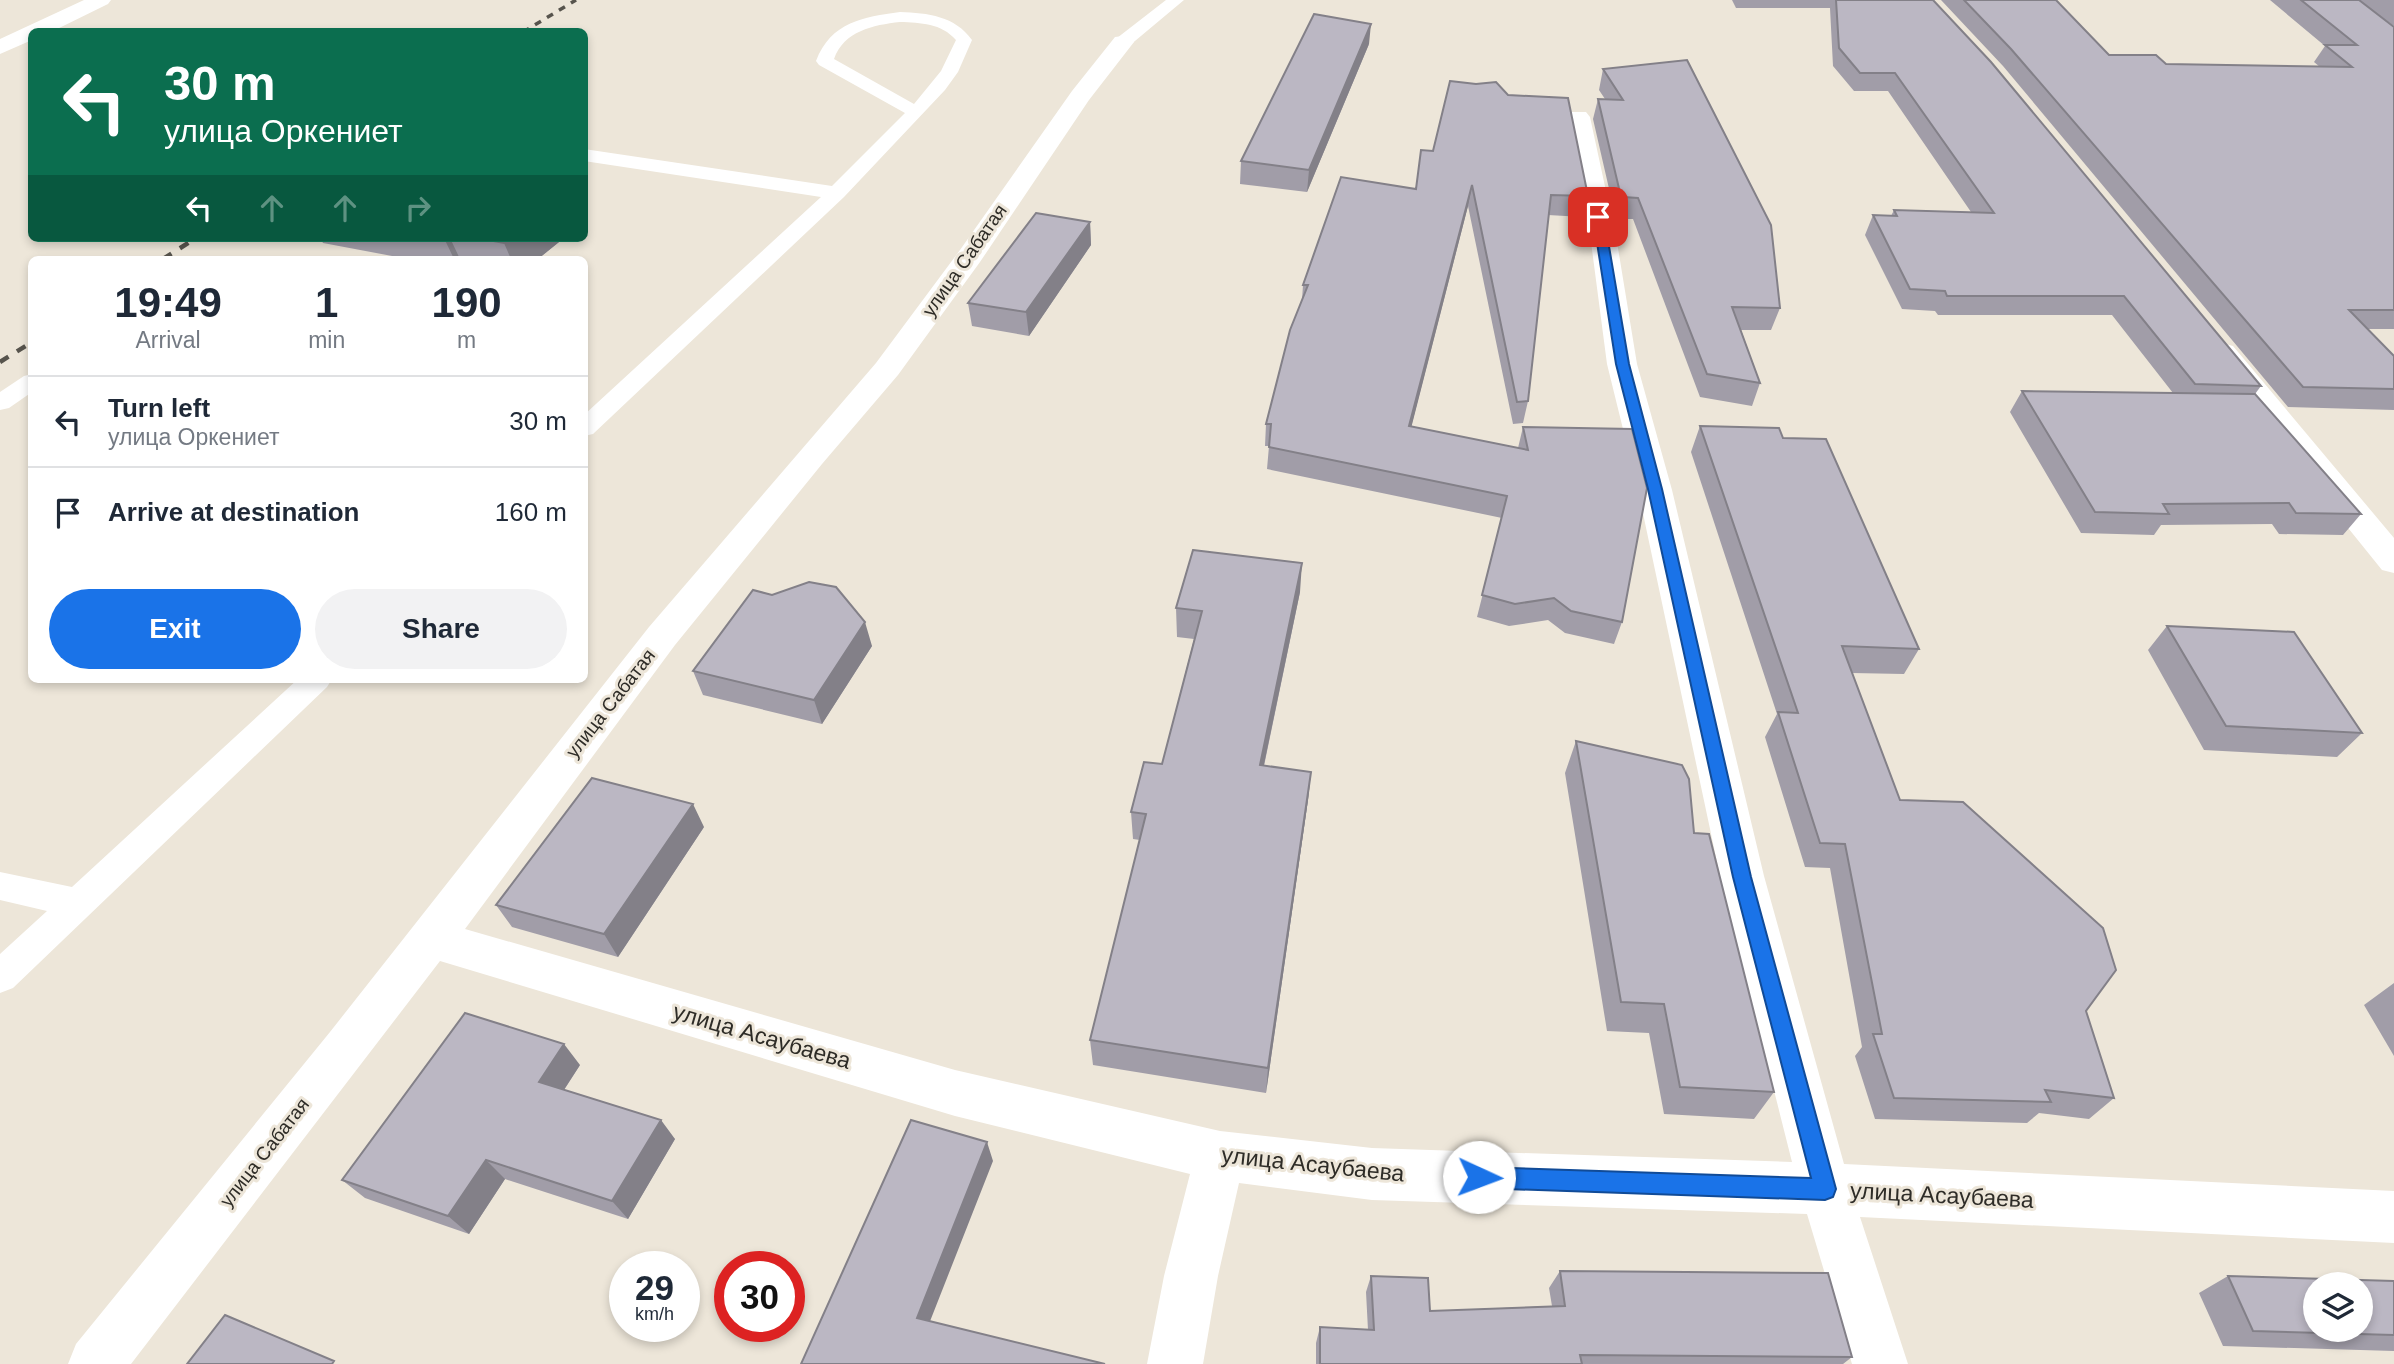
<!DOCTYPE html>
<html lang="en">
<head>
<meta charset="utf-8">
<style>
  :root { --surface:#fff; --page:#f2f2f3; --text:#1f2937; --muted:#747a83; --line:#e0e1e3; --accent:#1a73e8 }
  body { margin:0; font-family:Arial,sans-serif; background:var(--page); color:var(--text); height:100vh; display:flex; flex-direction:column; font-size:26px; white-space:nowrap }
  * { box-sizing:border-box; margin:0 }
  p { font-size:23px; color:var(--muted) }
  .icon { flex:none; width:38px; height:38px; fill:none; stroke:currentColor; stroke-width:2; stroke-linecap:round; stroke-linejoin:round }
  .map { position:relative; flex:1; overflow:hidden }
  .sheet { position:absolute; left:28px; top:256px; width:560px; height:427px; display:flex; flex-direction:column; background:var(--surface); border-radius:10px; box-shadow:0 4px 10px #0003 }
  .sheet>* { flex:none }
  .top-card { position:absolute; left:28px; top:28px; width:560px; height:214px; border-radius:10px; box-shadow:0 4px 10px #0003; background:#0b6e4f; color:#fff; overflow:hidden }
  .controls { position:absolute; left:2303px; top:1272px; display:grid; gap:14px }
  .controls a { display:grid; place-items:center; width:70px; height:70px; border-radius:50%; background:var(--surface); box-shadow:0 4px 10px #0003; font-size:35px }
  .speed { position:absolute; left:609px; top:1251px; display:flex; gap:14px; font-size:35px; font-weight:700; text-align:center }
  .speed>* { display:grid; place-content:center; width:91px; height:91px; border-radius:50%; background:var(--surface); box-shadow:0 4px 10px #0003; line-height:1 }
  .speed small { font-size:18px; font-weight:400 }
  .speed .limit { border:10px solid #d22; background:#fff; color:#111 }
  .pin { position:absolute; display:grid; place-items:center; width:60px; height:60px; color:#fff; margin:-30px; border-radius:14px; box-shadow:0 4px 10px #0006 }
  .me { position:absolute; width:77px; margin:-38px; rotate:92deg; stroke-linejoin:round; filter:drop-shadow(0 0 5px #0008) }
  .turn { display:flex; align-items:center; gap:24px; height:147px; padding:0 21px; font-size:32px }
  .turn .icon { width:91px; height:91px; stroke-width:2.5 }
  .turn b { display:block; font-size:49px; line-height:60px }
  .lanes { display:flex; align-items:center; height:66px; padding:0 21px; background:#0003; justify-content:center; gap:35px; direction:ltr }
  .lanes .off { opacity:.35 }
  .eta { display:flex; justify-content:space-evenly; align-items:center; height:119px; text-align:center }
  .eta b { font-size:42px; font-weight:800; line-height:49px }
  .cta { display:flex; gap:14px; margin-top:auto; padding:14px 21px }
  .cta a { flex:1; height:80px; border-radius:42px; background:var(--accent); color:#fff; font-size:28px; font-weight:800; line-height:80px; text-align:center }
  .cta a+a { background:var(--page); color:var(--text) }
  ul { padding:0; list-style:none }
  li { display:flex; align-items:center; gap:21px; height:91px; padding:0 21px; border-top:2px solid var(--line) }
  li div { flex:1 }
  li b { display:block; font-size:26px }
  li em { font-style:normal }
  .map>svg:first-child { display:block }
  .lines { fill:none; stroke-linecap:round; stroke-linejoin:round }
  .service { fill:#fff; fill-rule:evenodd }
  .minor { fill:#fff; fill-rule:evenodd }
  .rail-far1 { stroke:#57544d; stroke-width:3.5; stroke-dasharray:7 7; stroke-linecap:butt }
  .rail { stroke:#57544d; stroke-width:4.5; stroke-dasharray:10 10; stroke-linecap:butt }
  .wall { fill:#a19da8 }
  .shaded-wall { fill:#838088 }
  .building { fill:#bbb7c3; stroke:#838088; stroke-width:2; fill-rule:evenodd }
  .route { fill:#1a73e8; stroke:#114b97; stroke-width:2 }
  .labels { text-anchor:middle; stroke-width:6; stroke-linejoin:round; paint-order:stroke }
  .street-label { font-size:19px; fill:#2e2c27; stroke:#ede6d9 }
  .near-street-label { font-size:23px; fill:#2e2c27; stroke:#ede6d9 }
</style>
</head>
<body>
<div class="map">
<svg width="2394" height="1364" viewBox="0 0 2394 1364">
  <rect width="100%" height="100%" fill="#ede6d9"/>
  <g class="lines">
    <path class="service" d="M1166,0h18l-55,46h-12l-2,-4 2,-4z
      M900,12c28,1 55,4 72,28l-14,32 -13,18 -101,107 -251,237 -9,2v-21l237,-218 -237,-36v-12l248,37 73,-73 -86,-48 -3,-4c15,-39 47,-44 84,-49zM900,22c21,1 41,1 56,18l-15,31 -27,33 -80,-45c10,-28 39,-34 66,-37z
      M32,374v18l-23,16 -9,2v-18l24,-16z
      M298,679h34l-5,8 -314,301 -13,5v-39l47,-43 -47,-11v-28l72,15z"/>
    <path class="minor" d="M84,0h27l-3,4 -57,28h-19v8l-32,14v-15z
      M1123,36l8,1 3,5 -45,58 -109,162 -82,113 -76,89 -147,181 -210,284 490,141 265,61 152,17 420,14 -72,-286 -82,-386 -31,-126 -16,-122 -25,-125 4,-5h16l4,5 27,125 20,122 35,126 92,386 80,288 550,27v52l-534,-26 48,147h-56l-45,-150 -435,-14 -133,-17 -21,93 -15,88h-56l17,-88 26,-102 -235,-58 -515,-155 -309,403h-63l8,-20 254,-312 319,-405 227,-264 84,-113 112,-159 43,-54z
      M2222,343l11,3 161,192v35l-12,-3 -171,-212 -4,-6 4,-6z"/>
    <path class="rail-far1" d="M523,32l53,-32"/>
    <path class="rail" d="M163,259l33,-21
      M0,362l32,-20"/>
  </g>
  <path class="wall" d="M1732,0h201l328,386 -6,8 106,120 -18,21 -64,-1 -7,-10 -111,1 -7,10 -73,-2 -71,-121 12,-21 151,2 -61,-78h-174l-3,-4 -33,-2 -37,-74 8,-20 18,1 3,-6 77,2 -83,-121h-34l-21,-25 -3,-58h-94z
    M1941,0h115l53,55 57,9 154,3 -6,-5 11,-16 -55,-46h124v26l-32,-23 32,24v302h-26l26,27v54l-106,-3 -285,-341z
    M1369,44l-62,148 -67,-8 1,-23z
    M1603,69l177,239 -9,22h-30l19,53 -8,23 -52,-9 -67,-178h-15l-1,-5 -1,5 -23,-100 5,-20h7l-6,-9z
    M1433,151l155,45 -5,21 -35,-2 -20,186 -5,22 -10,1 -45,-218 -57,221 107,21 5,-21 99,195 -8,22 -49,-11 -17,-13 -39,6 -32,-9 25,-99 -235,-49 2,-23h-4l1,-22 36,-124 1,-15 113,-96z
    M1090,222l1,23 -62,91 -57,-10 -4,-23z
    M320,238h244l-26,21h-130l-85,-16z
    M1700,426l83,12 136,211 -15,25 -52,-1 48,127 186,211 28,87 -25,21 -50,-6 -12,10 -152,-4 -20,-63 7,-9 -32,-179 -25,-1 -40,-130 12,-23 -86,-262z
    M1300,592l-36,174 47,6 -3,28 -42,293 -173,-28 -3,-25 50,-200 -7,-1 -2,-27 31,-48 32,-125 -17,-2 -1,-29z
    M772,595l100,51 -50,78 -119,-29 -10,-24z
    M2167,626l195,107 -25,24 -133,-7 -56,-100z
    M1576,741l118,92 80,259 -20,27 -90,-5 -15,-81 -42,-2 -42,-258z
    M704,827l-86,130 -106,-30 -16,-22z
    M2394,983v73l-30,-51z
    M580,1065l-16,25 111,49 -47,80 -123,-40 -36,55 -104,-36 -23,-18z
    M1560,1271l292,86 -9,7h-527v-21l4,-16 48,3 -2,-38 5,-16 59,35 122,-5 -3,-18z
    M2228,1276l166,5v70l-171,-5 -24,-53z"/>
  <path class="shaded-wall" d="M1371,24l-2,20 -62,148 2,-22z
    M1472,185l-4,21 -62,242 3,-22z
    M1090,222l1,23 -62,91 -3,-24z
    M444,238h6l10,21h-6z
    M510,238h54l-26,21h-27l-7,-16z
    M1302,563l-2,29 -42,201 2,-28z
    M865,622l7,24 -50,78 -8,-24z
    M1311,772l-3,28 -42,293 2,-25z
    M693,804l11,23 -86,130 -14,-23z
    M564,1044l16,21 -24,37 -17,-20z
    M661,1120l14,19 -47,80 -16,-18z
    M987,1142l6,19 -68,173 -8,-16z
    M486,1160l19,19 -36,55 -21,-18z"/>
  <path class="building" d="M1836,0h97l58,62 270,324 -66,-2 -71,-88h-177l-2,-5 -35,-2 -37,-74 24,1 -3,-6 100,3 -99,-140h-35l-21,-25z
    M1964,0h92l53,55h47l10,9 186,3 -27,-22h32l-56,-45h58l35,27v283h-45l45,46v33l-91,-2 -292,-338z
    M1314,14l57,10 -62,146 -68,-9z
    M1687,60l84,165 9,83 -48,-1 28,76 -53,-9 -69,-176 -15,-1 -1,-5 -1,5 -23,-98 25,1 -20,-31z
    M1450,81l26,3 20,-2 12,13 60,3 20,98 -37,-1 -23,206 -11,1 -45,-217 -63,241 119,24 -5,-23 109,2 15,59 -25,134 -51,-11 -17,-13 -39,6 -33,-9 25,-99 -238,-49 2,-23h-5l24,-94 18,-45h-5l38,-108 75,12 5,-39 12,1z
    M1036,213l54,9 -64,90 -58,-9z
    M477,238h33l-6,5z
    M2022,391l233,3 106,120 -65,-1 -7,-10 -126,1 6,10 -74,-2z
    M1700,426l79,2 4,10 43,1 93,210 -77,-3 58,154 63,2 140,126 13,42 -30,41 28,87 -69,-8 6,12 -157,-4 -21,-64h9l-37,-190 -25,-1 -42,-131 20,1z
    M1193,550l109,13 -42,202 51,7 -43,296 -178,-28 56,-226 -15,-2 13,-50 18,2 40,-153 -26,-3z
    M809,582l27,5 29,35 -51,78 -121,-29 60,-81 19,5z
    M2167,626l127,6 68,101 -136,-7z
    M1576,741l106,24 7,14 5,54 15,1 65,258 -94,-5 -16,-83 -43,-2z
    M592,778l101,26 -89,130 -108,-29z
    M465,1013l99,31 -25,38 122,38 -49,81 -126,-41 -38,56 -106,-36z
    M911,1120l76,22 -70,176 188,46h-304z
    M1560,1271l268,2 24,84 -272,-2 2,9h-262v-37l54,3 -3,-54 57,2 2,33 135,-5z
    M2228,1276l166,5v54l-141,-4zM2315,1284h46v46h-46z
    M225,1315l109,46 -2,3h-145z"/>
  <path class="route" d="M1598,213l6,4 25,147 33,125 89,388 85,312 -3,8 -8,3 -346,-12 -8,-3 -3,-8 3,-7 8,-3 332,11 -78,-301 -85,-388 -32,-125 -23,-147z"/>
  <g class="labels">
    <g class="street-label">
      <text transform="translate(964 260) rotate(-55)" y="7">улица Сабатая</text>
      <text transform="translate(610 703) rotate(-52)" y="7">улица Сабатая</text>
      <text transform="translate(264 1152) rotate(-52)" y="7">улица Сабатая</text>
    </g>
    <g class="near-street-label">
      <text transform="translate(762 1036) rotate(16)" y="8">улица Асаубаева</text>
      <text transform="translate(1313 1164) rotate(6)" y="8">улица Асаубаева</text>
      <text transform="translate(1942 1195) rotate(3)" y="8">улица Асаубаева</text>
    </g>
  </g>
</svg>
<div class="controls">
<a><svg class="icon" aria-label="layers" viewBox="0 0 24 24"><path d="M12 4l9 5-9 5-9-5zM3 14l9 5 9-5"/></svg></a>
</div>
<div class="speed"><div>29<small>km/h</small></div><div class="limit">30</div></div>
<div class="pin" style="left:1598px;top:217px;background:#d93025"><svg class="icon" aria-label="arrive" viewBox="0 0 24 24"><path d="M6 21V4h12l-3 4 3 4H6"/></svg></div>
<svg class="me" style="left:1479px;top:1177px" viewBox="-20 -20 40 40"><circle r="19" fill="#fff"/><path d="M0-13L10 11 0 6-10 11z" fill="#1a73e8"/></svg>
<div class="top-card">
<div class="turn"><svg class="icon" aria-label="left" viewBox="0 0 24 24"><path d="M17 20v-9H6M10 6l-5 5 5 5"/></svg><div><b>30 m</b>улица Оркениет</div></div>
<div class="lanes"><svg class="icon" aria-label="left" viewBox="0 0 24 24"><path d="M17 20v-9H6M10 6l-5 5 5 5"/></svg><svg class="icon off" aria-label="ahead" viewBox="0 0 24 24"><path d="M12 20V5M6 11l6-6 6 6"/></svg><svg class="icon off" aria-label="ahead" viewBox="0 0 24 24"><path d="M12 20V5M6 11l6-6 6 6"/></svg><svg class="icon off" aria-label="right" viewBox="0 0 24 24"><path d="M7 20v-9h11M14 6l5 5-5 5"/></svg></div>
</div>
<section class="sheet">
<div class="eta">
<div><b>19:49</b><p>Arrival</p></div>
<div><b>1</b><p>min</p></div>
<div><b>190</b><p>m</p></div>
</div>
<ul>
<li><svg class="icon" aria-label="left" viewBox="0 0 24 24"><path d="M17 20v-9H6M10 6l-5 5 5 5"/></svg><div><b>Turn left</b><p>улица Оркениет</p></div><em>30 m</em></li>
<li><svg class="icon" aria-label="arrive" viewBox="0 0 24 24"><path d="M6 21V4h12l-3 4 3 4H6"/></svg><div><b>Arrive at destination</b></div><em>160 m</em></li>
</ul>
<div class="cta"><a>Exit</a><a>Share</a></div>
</section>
</div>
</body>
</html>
